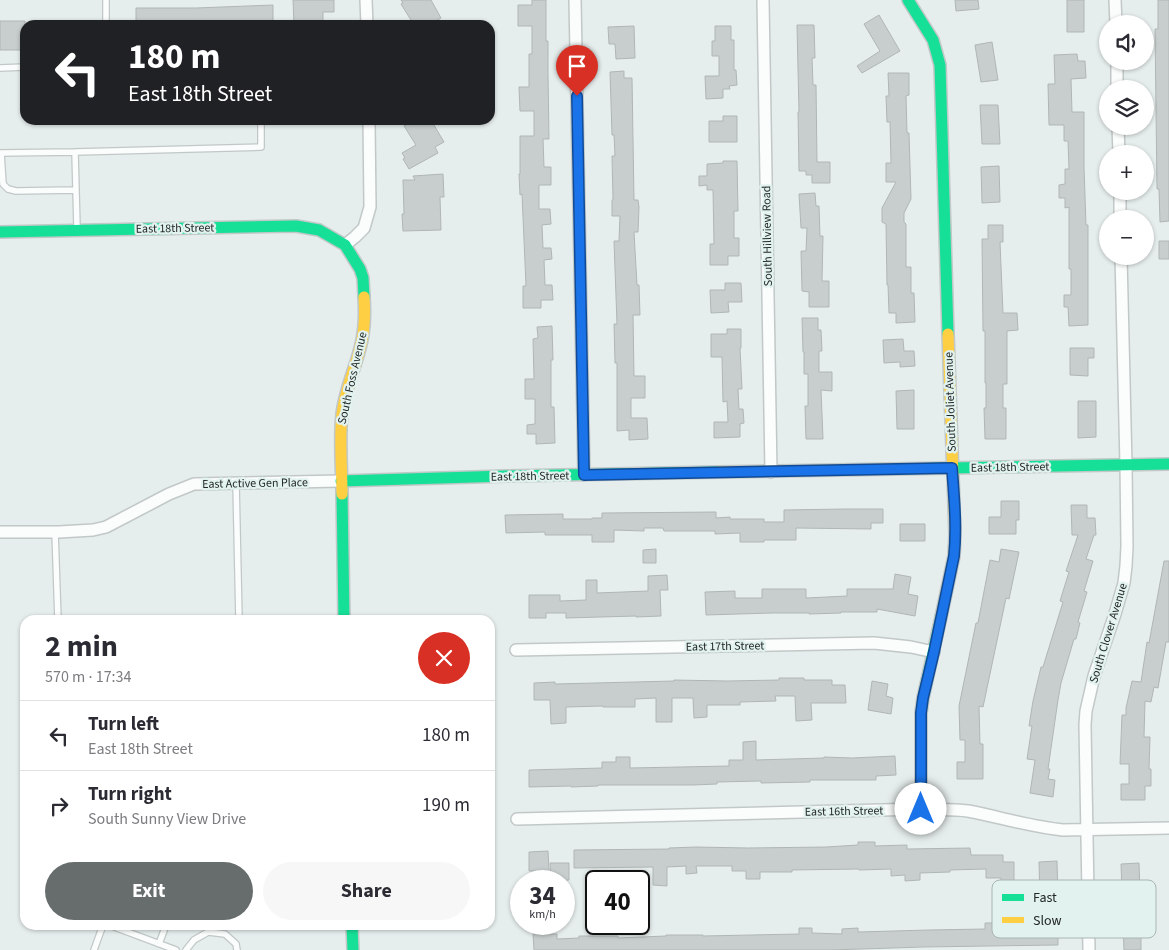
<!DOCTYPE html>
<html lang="en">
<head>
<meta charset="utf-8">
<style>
  :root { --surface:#fff; --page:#f7f7f7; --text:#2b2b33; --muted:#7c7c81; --line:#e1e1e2; --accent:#676d6c }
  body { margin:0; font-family:"Source Sans 3",sans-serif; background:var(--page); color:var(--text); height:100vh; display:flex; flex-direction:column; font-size:19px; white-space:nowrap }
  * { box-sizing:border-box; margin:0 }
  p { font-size:16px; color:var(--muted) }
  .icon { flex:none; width:28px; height:28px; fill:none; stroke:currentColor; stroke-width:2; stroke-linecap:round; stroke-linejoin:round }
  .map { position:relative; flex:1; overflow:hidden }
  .details { position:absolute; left:20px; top:615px; width:475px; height:315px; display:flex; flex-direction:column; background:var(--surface); border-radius:15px; box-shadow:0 1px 4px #0004 }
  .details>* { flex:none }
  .hud { position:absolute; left:20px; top:20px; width:475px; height:105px; border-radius:15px; box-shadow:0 1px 4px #0004; background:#202124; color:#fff; overflow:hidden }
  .fabs { position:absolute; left:1099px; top:15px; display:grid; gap:10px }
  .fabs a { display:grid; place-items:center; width:55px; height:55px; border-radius:50%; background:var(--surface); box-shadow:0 1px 4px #0004; font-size:25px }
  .speed { position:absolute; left:510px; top:870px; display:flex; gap:10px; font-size:25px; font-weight:700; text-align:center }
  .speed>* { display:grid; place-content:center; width:65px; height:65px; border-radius:50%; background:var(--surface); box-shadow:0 1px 4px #0004; line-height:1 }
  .speed small { font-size:12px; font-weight:400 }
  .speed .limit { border:2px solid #111; border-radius:8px; background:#fff; color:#111 }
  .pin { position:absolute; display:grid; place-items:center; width:42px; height:42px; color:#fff; margin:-51px -21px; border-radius:50% 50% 50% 0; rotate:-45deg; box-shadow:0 0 5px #0007 }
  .pin .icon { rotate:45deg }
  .me { position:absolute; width:55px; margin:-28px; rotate:0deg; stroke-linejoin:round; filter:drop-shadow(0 0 4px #0008) }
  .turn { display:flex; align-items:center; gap:18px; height:105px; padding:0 25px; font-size:22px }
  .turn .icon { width:65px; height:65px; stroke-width:2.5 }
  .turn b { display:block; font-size:35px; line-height:42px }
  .round { display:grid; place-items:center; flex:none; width:52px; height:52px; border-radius:26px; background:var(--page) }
  .headline { display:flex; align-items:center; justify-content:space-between; height:85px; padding:0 25px }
  h1 { font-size:30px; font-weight:700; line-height:38px }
  .primary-button { display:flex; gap:10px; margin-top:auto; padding:10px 25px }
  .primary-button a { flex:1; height:58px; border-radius:30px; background:var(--accent); color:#fff; font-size:20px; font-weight:700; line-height:58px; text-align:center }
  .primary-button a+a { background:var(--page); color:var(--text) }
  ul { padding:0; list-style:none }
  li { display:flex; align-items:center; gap:15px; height:70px; padding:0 25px; border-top:1px solid var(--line) }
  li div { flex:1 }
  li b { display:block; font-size:19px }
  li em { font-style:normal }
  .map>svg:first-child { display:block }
  .building { fill:#c7cecd; stroke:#b1b6b5 }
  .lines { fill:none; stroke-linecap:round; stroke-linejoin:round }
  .lane-casing { stroke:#c1c8c7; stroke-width:8 }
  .street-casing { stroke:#c1c8c7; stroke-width:14 }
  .fast-casing { stroke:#c1c8c7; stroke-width:14 }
  .slow-casing { stroke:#c1c8c7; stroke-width:14 }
  .lane { stroke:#fbfcfc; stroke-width:5.5 }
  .street { stroke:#fbfcfc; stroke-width:11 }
  .fast { stroke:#16e098; stroke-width:11 }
  .slow { stroke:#ffcf43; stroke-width:11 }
  .route-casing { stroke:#114b97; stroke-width:12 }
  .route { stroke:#1a73e8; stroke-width:9 }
  .labels { text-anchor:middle; stroke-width:4.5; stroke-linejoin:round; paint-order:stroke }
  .street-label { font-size:12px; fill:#232827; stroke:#e2f2ef }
  .key { fill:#e2f2ef; stroke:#a9b5b3; stroke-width:1 }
  .key-label { font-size:14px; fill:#232827 }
</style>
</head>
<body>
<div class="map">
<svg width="1169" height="950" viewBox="0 0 1169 950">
  <rect width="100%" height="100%" fill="#e6eeed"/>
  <path class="building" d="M293,0h41v12h-11v13h-29z
    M401,0h30l10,18 -13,7h-14l-13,-21 2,-1z
    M532,0h14v41h2v34l1,64h-6l1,28h7v18h-12v24h11l1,15 -9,1 1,23h8l1,11 -8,1 1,25h7l1,15h-12v8h-18v-22h3l-4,-92 -2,1 -1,-21h1v-38h14v-25h-14l-1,-24h10v-33h3v-28h-14v-21h14z
    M955,0h23l1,9 -23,2z
    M1067,0h17v32h-17z
    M1158,0h11v221l-9,1 -1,-33h-2l-2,-160h3z
    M273,5v20h-137v-17h60z
    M879,15l21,36 -38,22 -5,-7 23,-15 -16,-27z
    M0,21h25v29h-25z
    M797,25h17l1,33h-3l1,27h3l1,77h13v21h-18v-8h-6v-4h-7l-1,-59h1z
    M634,26l1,32 -19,1 -1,-15h-6l-1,-17z
    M715,26h16v14h3v30h2l1,15 -8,1 1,3h-7v9l-17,1 -1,-23h14v-20h-7v-15h3z
    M992,42l6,38 -17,2 -6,-37z
    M1077,54l1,7h7l1,17 -15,1 1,33h12v56l2,57h2v100l-19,1 -1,-19h-4v-12h7v-26h-2v-62l-4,1v-10h-6v-13l6,-1v-15h4l-1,-28h-4v-16h-15l-1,-41h7l-1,-29z
    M624,71v7h8l2,122h4l1,7 -1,25h-4l3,53h2l1,30h-7l1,61h11v22h-14v20h16l1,21 -19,1v-10l-12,1v-68h-2l-1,-39h3l-3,-83h5l1,-25h-8v-16h1l-1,-44h3l-1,-21h-2l-2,-63z
    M888,73h21v22l-3,1 1,37h2l2,66 -7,14v9l2,2v43h5v26h3l1,29 -19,1v-10h-7l-1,-28h-1l-1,-61 -4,-2v-14l14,-26h-10v-19h5l-1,-41h-3l-1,-26h3z
    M980,105h18l2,39h-18z
    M723,116h14v26h-28v-21h14z
    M403,120h28l13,22 -9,5 3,6 -29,16 -6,-10 2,-1 -3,-5 14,-8 -12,-19 2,-1z
    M723,161h14l1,50h-4v27h5v18h-11v9h-18v-21h4l-1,-54h-6v-5l-8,1v-10h8v-12l16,-1z
    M999,166l1,36 -18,1 -1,-36z
    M443,174l1,23h-4l1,33 -38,1 -1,-17h2l-1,-34h12l-2,-4z
    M815,193l1,13h3l1,30h3l-1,45h7v26h-20v-15l-7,-1 -1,-40h5l1,-23h-6l-2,-34z
    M988,225h15v17h-3l3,71h14l1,17 -11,1v53h-4v24h3v31h-21l-1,-31h2v-25h-1v-52h-2l-1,-92h6z
    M1159,241h10v18h-10z
    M725,283h16l1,19h-14l1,10 -18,1 -1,-23h15z
    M802,318h16v12h3l1,21h-3v21h13v19l-11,-1 2,49h-17l-1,-33h3v-32h-4v-22h-1z
    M552,326l1,34h-2v47h3l1,36 -19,1v-10h-9v-9l8,-1v-25h-10v-20h9l-1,-40 5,-1 -1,-11z
    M727,329h14v19h-1l2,41h-4l1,20h4l1,14 -4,1v13l-26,1v-16h14l-1,-21 -4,1 -1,-45h-11v-23h16z
    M903,339l1,12h10l1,15 -15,1v-5l-16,1 -1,-23z
    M1070,348h24v10h-6v18l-18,-1z
    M914,390v39h-17l-1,-38z
    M1078,401h18v36l-18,1z
    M1001,501h18v19h-3v14h-27v-17h12z
    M1071,505h16v13h8l1,17h-2l-8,24 7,2 -9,30 3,1 -9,30 2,1 -4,16h-2l-13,44 -3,17 -10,69h2l-2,10 7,1 -2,17 -23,-4 5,-33 -8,-1 5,-33h-3l4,-25 8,-34h2l20,-65 -3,-1 9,-29 -3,-1 12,-36h-6z
    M845,509h38v14h-12v6l-75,-1v12h-32v2h-24v-9l-25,1v-3h-51l-1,-3h-19v3l-30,-1v12h-22v-7h-47v-3l-39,1 -1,-18 58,-1v5h29v-1h10v-5l114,-1v6l14,-1v2h34v3h20v-12z
    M900,524h25v17h-25z
    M656,549v14h-13v-13z
    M1001,549l18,3 -10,47 -3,-1 -23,109 -4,-1 1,38h3v35h-26v-17h8v-22h-5l-1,-34 17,-83h2l12,-63 9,2z
    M1164,561h5v81h-3l-8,46 -4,-1 -3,15 -6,-1 -1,36h6l-1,32h2v17h-6v14h-24v-16h8v-20h-9l2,-49h4v-7l6,-27 9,1 6,-40 2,1z
    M895,574l16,3 -3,17 10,2 -3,20 -38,-7v3h-36v1l-32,1v-1h-37l-66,2 -1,-23 30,-1v7h27v-9h44v9l41,-2v-7h46z
    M667,575l1,15h-8l1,26 -25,1v-1l-70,2v-5h-20v5h-17v-23h31v6l26,-1v-20h11v13l51,-2v-15z
    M779,678h25v2h28v5h13l1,18h-35l1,17 -16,1 -1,-25h-20l1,5 -36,1v3h-33v12l-13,1 -1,-20h-21v24h-16v-24l-21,1v8h-32v-1l-37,1v16l-15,1 -1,-24h-16v-17l21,-1v2l119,-3v-1l53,1 52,-1z
    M872,681l16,3 -2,12 7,2 -2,16 -23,-4z
    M756,741v19l68,-2v-1l28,1 43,-2 1,19 -20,1v4h-66v2l-49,1v-2l-44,1v2l-24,1h-95v1l-27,1v-1l-42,1v-17l73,-2v-6h14v-5h14v11l99,-2v-6h14v-18z
    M858,842h17v4l32,-1v4l63,-1 1,7h32v7h11v23h-13v-7h-15v-9l-36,1v2l-30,1v7l-15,1v-6l-14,1v-7l-32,1v-1l-67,1v2h-32v7h-14v-8h-14v-5h-36l1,7 -11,1v-8l-19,1v19l-14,-1v-18l-79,1v-18l95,-1v-1l27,-1 52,1 78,-1 32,-2z
    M548,851l1,20h-20v-19z
    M1057,861l1,38 -18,1 -1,-38z
    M550,863h19v17l-18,1z
    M1139,863l2,61v26h-17l-3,-86z
    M985,923h11v6l62,-1v17l-135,2 -92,3h-297l-1,-16h24v5l22,-1v-2h39v2l48,-2v-1h37v1l96,-2v-6h13v5l30,1v-5l16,-1v4l71,-2 56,-1z"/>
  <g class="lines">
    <g class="lane-casing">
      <path id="lane" d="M106,0v25
        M0,68l25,-1
        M75,152l186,-5v-27
        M0,153l75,-1 2,76
        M1,153l2,31 5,5 8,2 59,-1
        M236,483l3,137
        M55,532l3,88
        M109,925l67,25
        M159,944l7,-19
        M94,950l9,-25
        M186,950l8,-10 14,-8 17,2 11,10 1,6"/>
    </g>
    <g class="street-casing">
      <path id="street" d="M366,0l1,25
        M575,0l9,475
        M763,0l8,472
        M1115,0l1,24
        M1117,61v28
        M1118,126l1,28
        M1120,191v28
        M345,245l10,-8 9,-9 6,-21 -1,-87
        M0,532h59l34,-2 13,-3 63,-33 25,-10 147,-3
        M516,650l358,-7 37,4 23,5
        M517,819l404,-10c15,1 31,0 47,2 32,6 63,16 95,19l106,-2
        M1089,950l-4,-225 1,-14 8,-35 21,-62 9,-31 2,-17 1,-20 -1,-81 -5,-209"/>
    </g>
    <g class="fast-casing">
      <path id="fast" d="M908,0l25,40 7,25 8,269
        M0,232l296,-6 23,4 26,15 15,24 3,9 1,19
        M893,469l276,-5
        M341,481l165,-5 212,-4
        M342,494l2,126
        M921,809v-96l2,-15 18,-81
        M352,925l1,25"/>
    </g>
    <g class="slow-casing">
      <path id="slow" d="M718,472l175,-3
        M342,494c0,-26 -3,-54 0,-80 3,-26 15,-49 20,-74 3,-15 3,-28 2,-43
        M941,617l13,-61 1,-22 -7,-200"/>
    </g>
    <use href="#lane" class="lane"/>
    <use href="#street" class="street"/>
    <use href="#fast" class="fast"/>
    <use href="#slow" class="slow"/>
  </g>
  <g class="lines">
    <g class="route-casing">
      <path id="route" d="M577,96l7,379 368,-7c2,29 5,58 2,88l-20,96 -11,46 -2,15v96"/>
    </g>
    <use href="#route" class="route"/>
  </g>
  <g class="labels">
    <g class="street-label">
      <text transform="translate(175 228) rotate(-1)" y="4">East 18th Street</text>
      <text transform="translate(767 236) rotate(-91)" y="4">South Hillview Road</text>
      <text transform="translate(352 378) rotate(-77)" y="4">South Foss Avenue</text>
      <text transform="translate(950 402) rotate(-92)" y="4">South Joliet Avenue</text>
      <text transform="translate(1010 467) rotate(-1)" y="4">East 18th Street</text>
      <text transform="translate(530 476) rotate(-1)" y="4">East 18th Street</text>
      <text transform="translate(255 483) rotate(-1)" y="4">East Active Gen Place</text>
      <text transform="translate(1108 633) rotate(-73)" y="4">South Clover Avenue</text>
      <text transform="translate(725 646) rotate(-1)" y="4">East 17th Street</text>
      <text transform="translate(844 811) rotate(-1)" y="4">East 16th Street</text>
    </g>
  </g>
  <rect x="992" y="880" width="164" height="58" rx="8" class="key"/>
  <rect x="1002" y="894" width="22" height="7" fill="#16e098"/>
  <rect x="1002" y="917" width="22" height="6" fill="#ffcf43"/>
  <g class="key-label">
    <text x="1033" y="902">Fast</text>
    <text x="1033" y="925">Slow</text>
  </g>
</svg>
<div class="fabs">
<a><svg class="icon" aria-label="sound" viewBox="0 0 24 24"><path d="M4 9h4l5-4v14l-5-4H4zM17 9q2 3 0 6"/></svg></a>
<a><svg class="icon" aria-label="layers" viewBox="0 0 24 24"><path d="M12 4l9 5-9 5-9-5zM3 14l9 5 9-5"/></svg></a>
<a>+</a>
<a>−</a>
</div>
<div class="speed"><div>34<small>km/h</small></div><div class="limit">40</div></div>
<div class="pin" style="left:577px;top:96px;background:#d93025"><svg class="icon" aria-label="arrive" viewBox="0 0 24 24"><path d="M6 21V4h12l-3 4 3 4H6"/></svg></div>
<svg class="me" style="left:921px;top:809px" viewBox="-20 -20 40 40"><circle r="19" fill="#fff"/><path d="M0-13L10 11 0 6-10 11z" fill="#1a73e8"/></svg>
<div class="hud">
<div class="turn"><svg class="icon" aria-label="left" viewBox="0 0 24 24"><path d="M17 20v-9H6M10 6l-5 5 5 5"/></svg><div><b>180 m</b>East 18th Street</div></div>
</div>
<section class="details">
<div class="headline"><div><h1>2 min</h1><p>570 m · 17:34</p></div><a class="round" style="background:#d93025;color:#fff"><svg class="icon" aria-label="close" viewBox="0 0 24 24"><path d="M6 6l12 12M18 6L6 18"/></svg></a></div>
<ul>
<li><svg class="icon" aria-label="left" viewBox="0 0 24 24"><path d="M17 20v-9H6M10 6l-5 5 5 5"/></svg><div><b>Turn left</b><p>East 18th Street</p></div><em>180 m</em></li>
<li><svg class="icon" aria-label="right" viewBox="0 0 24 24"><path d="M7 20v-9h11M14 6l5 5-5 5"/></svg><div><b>Turn right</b><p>South Sunny View Drive</p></div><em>190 m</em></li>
</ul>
<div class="primary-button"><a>Exit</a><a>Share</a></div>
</section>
</div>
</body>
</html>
